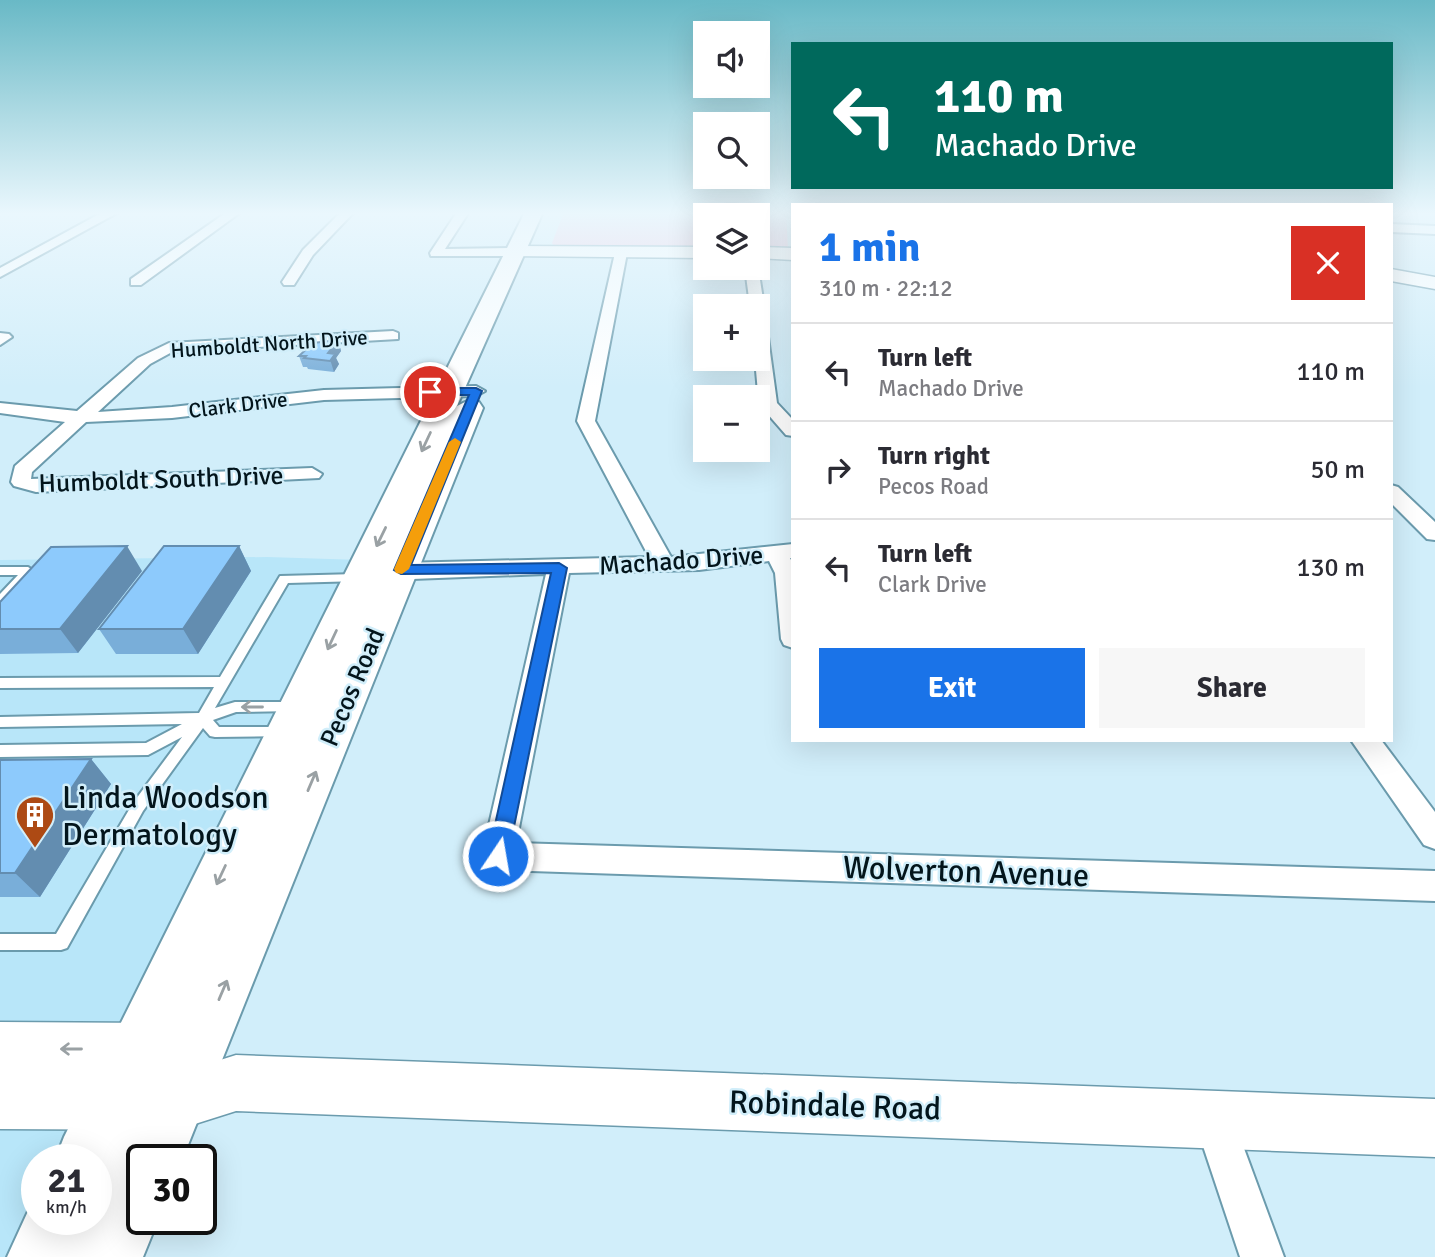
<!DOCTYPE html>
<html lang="en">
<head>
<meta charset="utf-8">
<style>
  :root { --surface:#fff; --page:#f7f7f7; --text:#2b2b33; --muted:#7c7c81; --line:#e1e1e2; --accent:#1a73e8 }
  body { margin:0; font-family:Signika,sans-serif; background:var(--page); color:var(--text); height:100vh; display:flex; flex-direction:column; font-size:26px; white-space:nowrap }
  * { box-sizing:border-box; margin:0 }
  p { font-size:23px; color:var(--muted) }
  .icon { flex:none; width:38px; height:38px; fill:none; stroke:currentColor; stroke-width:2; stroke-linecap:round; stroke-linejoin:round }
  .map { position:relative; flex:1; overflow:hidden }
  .side { position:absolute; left:791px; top:203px; width:602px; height:539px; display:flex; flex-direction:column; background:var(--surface); border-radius:0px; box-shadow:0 7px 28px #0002 }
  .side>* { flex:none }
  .top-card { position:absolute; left:791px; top:42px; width:602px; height:147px; border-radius:0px; box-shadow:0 7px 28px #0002; background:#00695c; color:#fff; overflow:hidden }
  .tools { position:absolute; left:693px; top:21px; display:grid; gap:14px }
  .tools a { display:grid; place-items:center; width:77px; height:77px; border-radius:0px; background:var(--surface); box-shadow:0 7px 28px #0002; font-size:35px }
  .speed { position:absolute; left:21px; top:1144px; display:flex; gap:14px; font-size:35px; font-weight:700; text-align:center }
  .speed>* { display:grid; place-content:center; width:91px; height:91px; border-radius:50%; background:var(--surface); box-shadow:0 7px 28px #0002; line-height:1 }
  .speed small { font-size:18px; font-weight:400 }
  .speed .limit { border:4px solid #111; border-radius:10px; background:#fff; color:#111 }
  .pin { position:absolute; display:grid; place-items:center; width:60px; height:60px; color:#fff; margin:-30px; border:4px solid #fff; border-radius:50%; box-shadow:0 2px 7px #0007 }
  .me { position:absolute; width:77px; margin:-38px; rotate:12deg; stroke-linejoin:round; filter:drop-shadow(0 0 5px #0008) }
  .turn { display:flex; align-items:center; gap:24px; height:147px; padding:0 28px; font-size:32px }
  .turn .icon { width:91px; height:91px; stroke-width:2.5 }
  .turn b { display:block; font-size:49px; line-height:60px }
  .round { display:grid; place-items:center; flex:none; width:74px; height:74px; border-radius:0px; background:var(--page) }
  .summary { display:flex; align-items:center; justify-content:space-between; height:119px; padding:0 28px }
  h1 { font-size:42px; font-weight:700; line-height:52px; color:var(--accent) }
  .button { display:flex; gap:14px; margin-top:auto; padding:14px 28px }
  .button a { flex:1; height:80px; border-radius:0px; background:var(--accent); color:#fff; font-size:28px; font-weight:700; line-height:80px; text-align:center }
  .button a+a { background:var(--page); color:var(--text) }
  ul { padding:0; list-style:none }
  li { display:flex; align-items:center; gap:21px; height:98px; padding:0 28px; border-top:2px solid var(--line) }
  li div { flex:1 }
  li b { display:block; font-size:26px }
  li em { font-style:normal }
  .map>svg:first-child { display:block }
  .built { fill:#b8e6f9; fill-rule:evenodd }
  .green { fill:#f4c8e0 }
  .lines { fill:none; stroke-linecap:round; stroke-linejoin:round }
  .lane-casing { stroke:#6b9bad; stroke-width:4 }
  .street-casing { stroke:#6b9bad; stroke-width:4 }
  .secondary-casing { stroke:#6b9bad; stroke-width:3 }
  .primary-casing { stroke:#6b9bad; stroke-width:4 }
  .lane { fill:#fff; fill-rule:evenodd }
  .street { fill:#fff; fill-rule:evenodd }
  .secondary { fill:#fff; fill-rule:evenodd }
  .primary { fill:#fff; fill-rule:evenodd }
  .wall { fill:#79aed9 }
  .shaded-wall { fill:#638db0 }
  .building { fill:#8dcafc; stroke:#638db0; stroke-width:2 }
  .oneway { stroke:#9aa1a4 }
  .route { fill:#1a73e8; stroke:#114b97; stroke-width:2 }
  .slow { fill:#f59e0b }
  .labels { text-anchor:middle; stroke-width:5; stroke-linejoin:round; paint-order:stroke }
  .far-street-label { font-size:21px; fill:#03151c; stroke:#d1eefa }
  .street-label { font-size:26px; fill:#03151c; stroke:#d1eefa }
  .near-poi-label { font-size:32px; fill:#03151c; stroke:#d1eefa; text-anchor:start }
  .near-street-label { font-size:32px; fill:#03151c; stroke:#d1eefa }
</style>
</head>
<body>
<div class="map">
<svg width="1435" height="1257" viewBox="0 0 1435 1257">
  <rect width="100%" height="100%" fill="#d1eefa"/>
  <path class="built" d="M267,557l126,4 -230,518 -163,-3v-516z
    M0,1101l158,2 -69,154h-89zM37,1160h59v60h-59z"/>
  <path class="green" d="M564,212h222l2,37 -30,-1v-33h-53v33l-151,-2 -2,-3z"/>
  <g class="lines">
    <g class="lane-casing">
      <path id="lane" d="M0,567h28l6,4 -30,33 -4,1v-11l18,-19h-18z
        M357,574l4,1 2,3 -2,3 -73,2 -73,125 20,-6h65l2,4 -2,4 -5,1 -59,1 -23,8 6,7h61l5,1 2,4 -2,4 -70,1 -5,-1 -7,-8 -60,83 -76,137 -6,2h-61v-16h56l77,-131 49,-66 -34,18 -148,2v-12l146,-2 36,-19 -182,3v-10l199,-4 15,-26 -214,1v-10l220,-1 60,-101z"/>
    </g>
    <g class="street-casing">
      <path id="street" d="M103,212h16l-119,65v-9z
        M227,212h14l-100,73h-10v-6z
        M341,212h13l-41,43 -19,30h-10l-2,-3 21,-32z
        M457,212h12l-24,37 70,-1 6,4 -6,4h-84l-1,-3z
        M1391,224l44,2v8l-44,-2z
        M621,249l6,4 -32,168 76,136 122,-13v14h-3l3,6v84l-9,-3 -3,-6 -6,-66 -6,-12 -70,9 -130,3 -53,270 919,28v30l-937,-31 -11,-4 -5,-10 64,-282 -160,6 -8,-2 -3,-5 3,-5 23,-5 248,-6 -72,-136 38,-168z
        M758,267l6,39 -6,4v-4h-8l-5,-38z
        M758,311l7,4 12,88 16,17v16l-7,-1 -27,-31 -4,-45h3z
        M393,331l5,2v6l-226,13 -22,12 -52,48 74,-5 152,-17 152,-4 9,5 -9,5 -152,4 -152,18 -86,4 -54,50 -1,7 281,-11 10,6 -3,4 -283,14 -22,-6 -3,-4 4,-16 50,-44 -65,-9v-10l77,8 61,-53 31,-15z
        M0,333l9,1 3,3 -12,8z
        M1391,485l7,2 37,35v18l-8,-1 -36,-36z
        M1351,740h30l54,72v37l-11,-4z
        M1214,1099l14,6 56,152h-44l-46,-138 6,-14z"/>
    </g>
    <g class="secondary-casing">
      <path id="secondary" d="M515,246l190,1v11l-196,-2 -3,-4z
        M758,247l35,1v12l-35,-2z
        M1391,269l44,8v12l-44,-8z
        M0,1022l155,1 19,8 8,19 -8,19 -12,5h14l60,-19 1199,44v58l-1199,-46 -60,19 -176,-1z"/>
    </g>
    <g class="primary-casing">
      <path id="primary" d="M525,212h18l-86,194 12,-6 10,2 4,6 -301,752h-40v60h16l-15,37h-136l28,-61 2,24h59v-15l10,-21 -10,4v-28h-41l9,-23z"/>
    </g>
    <use href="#lane" class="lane"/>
    <use href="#street" class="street"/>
    <use href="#secondary" class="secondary"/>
    <use href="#primary" class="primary"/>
  </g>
  <path class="wall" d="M338,340l3,11 -5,7 3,6 -5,8 -26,-3 -1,-2h-4l-4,-11z
    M239,546l12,25 -53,83h-82l-17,-25z
    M142,571l-64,82 -78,1v-25z
    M91,759l20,25 -71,113h-40v-137z"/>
  <path class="shaded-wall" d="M338,340l3,11 -5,7 3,6 -5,8 -6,-19z
    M127,546l15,25 -64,82 -18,-24z
    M239,546l12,25 -53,83 -15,-25z
    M91,759l20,25 -71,113 -25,-24z"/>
  <path class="building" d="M338,340l-10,13 7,1 -5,7 -26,-3 2,-2h-7l14,-13z
    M127,546l-67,83h-60v-27l51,-55z
    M164,546h75l-56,83h-84z
    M91,759l-76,114h-15v-113z"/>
  <defs><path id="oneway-shaft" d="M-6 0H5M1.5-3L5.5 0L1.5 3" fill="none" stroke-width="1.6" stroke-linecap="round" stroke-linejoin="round" transform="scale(1.75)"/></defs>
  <g class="oneway">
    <use href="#oneway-shaft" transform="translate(426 442) rotate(115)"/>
    <use href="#oneway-shaft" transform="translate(381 537) rotate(116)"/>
    <use href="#oneway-shaft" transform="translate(332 640) rotate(115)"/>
    <use href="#oneway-shaft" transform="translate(252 707) rotate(180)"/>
    <use href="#oneway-shaft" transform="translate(312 781) rotate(-67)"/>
    <use href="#oneway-shaft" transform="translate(221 875) rotate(115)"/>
    <use href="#oneway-shaft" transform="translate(223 990) rotate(-67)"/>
    <use href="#oneway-shaft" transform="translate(71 1049) rotate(-180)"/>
  </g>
  <linearGradient id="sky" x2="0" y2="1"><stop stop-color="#69b9c6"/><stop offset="0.55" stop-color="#eaf7fd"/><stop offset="1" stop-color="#eaf7fd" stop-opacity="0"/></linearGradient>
  <rect width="1435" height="388" fill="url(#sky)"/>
  <path class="route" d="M476,388l6,3 -71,174 148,-2 8,5 -59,288 -3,6 -7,3 -7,-3 -3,-6 63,-283 -150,1 -7,-4 75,-175h-39l-6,-3 6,-4z"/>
  <path class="slow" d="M455,438l6,4 -52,127 -7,5 -6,-1 -2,-4 55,-127z"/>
  <defs>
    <g id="building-pin" transform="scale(2.0125)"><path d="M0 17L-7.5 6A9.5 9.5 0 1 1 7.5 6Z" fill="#ad4a14" stroke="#d1eefa"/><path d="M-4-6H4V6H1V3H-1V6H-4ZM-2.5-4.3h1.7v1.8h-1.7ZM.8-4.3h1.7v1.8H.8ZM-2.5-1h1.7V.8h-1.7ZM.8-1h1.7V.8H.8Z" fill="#fff"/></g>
  </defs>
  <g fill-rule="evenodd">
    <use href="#building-pin" x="35" y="815"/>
  </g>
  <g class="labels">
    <g class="far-street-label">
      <text transform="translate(269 344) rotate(-4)" y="7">Humboldt North Drive</text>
      <text transform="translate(238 405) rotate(-7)" y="7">Clark Drive</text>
    </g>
    <g class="street-label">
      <text transform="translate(161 479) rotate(-2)" y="9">Humboldt South Drive</text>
      <text transform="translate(681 560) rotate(-4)" y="9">Machado Drive</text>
      <text transform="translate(352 687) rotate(-67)" y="9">Pecos Road</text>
    </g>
    <g class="near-poi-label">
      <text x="62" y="808">Linda Woodson<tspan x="62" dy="37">Dermatology</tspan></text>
    </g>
    <g class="near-street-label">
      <text transform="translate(966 871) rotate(2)" y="11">Wolverton Avenue</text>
      <text transform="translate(835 1105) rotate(2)" y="11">Robindale Road</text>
    </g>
  </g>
</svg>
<div class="tools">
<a><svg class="icon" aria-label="sound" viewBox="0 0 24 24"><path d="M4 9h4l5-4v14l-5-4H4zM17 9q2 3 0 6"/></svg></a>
<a><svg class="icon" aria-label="search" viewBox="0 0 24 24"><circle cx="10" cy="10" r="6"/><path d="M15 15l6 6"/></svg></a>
<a><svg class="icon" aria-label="layers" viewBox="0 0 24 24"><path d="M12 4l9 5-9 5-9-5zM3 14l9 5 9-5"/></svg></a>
<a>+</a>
<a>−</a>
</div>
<div class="speed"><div>21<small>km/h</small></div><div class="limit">30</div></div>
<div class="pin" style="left:430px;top:392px;background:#d93025"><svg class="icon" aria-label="arrive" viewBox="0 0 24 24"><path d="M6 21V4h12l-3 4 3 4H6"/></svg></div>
<svg class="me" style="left:498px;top:856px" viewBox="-20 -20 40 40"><circle r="17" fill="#1a73e8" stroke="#fff" stroke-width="3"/><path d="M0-11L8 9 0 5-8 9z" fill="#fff"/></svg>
<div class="top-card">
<div class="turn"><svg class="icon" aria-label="left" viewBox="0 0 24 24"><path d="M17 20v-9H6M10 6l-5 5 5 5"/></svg><div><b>110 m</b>Machado Drive</div></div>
</div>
<section class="side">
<div class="summary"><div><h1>1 min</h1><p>310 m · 22:12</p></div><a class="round" style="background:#d93025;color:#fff"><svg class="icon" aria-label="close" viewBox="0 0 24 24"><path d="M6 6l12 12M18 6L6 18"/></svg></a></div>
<ul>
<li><svg class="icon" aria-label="left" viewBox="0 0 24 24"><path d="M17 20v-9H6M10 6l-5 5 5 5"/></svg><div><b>Turn left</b><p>Machado Drive</p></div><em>110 m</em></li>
<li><svg class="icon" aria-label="right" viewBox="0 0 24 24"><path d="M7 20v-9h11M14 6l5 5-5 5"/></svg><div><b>Turn right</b><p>Pecos Road</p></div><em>50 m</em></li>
<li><svg class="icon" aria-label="left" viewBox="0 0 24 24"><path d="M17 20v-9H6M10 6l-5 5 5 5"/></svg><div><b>Turn left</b><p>Clark Drive</p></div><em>130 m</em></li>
</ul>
<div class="button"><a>Exit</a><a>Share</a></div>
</section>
</div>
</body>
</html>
